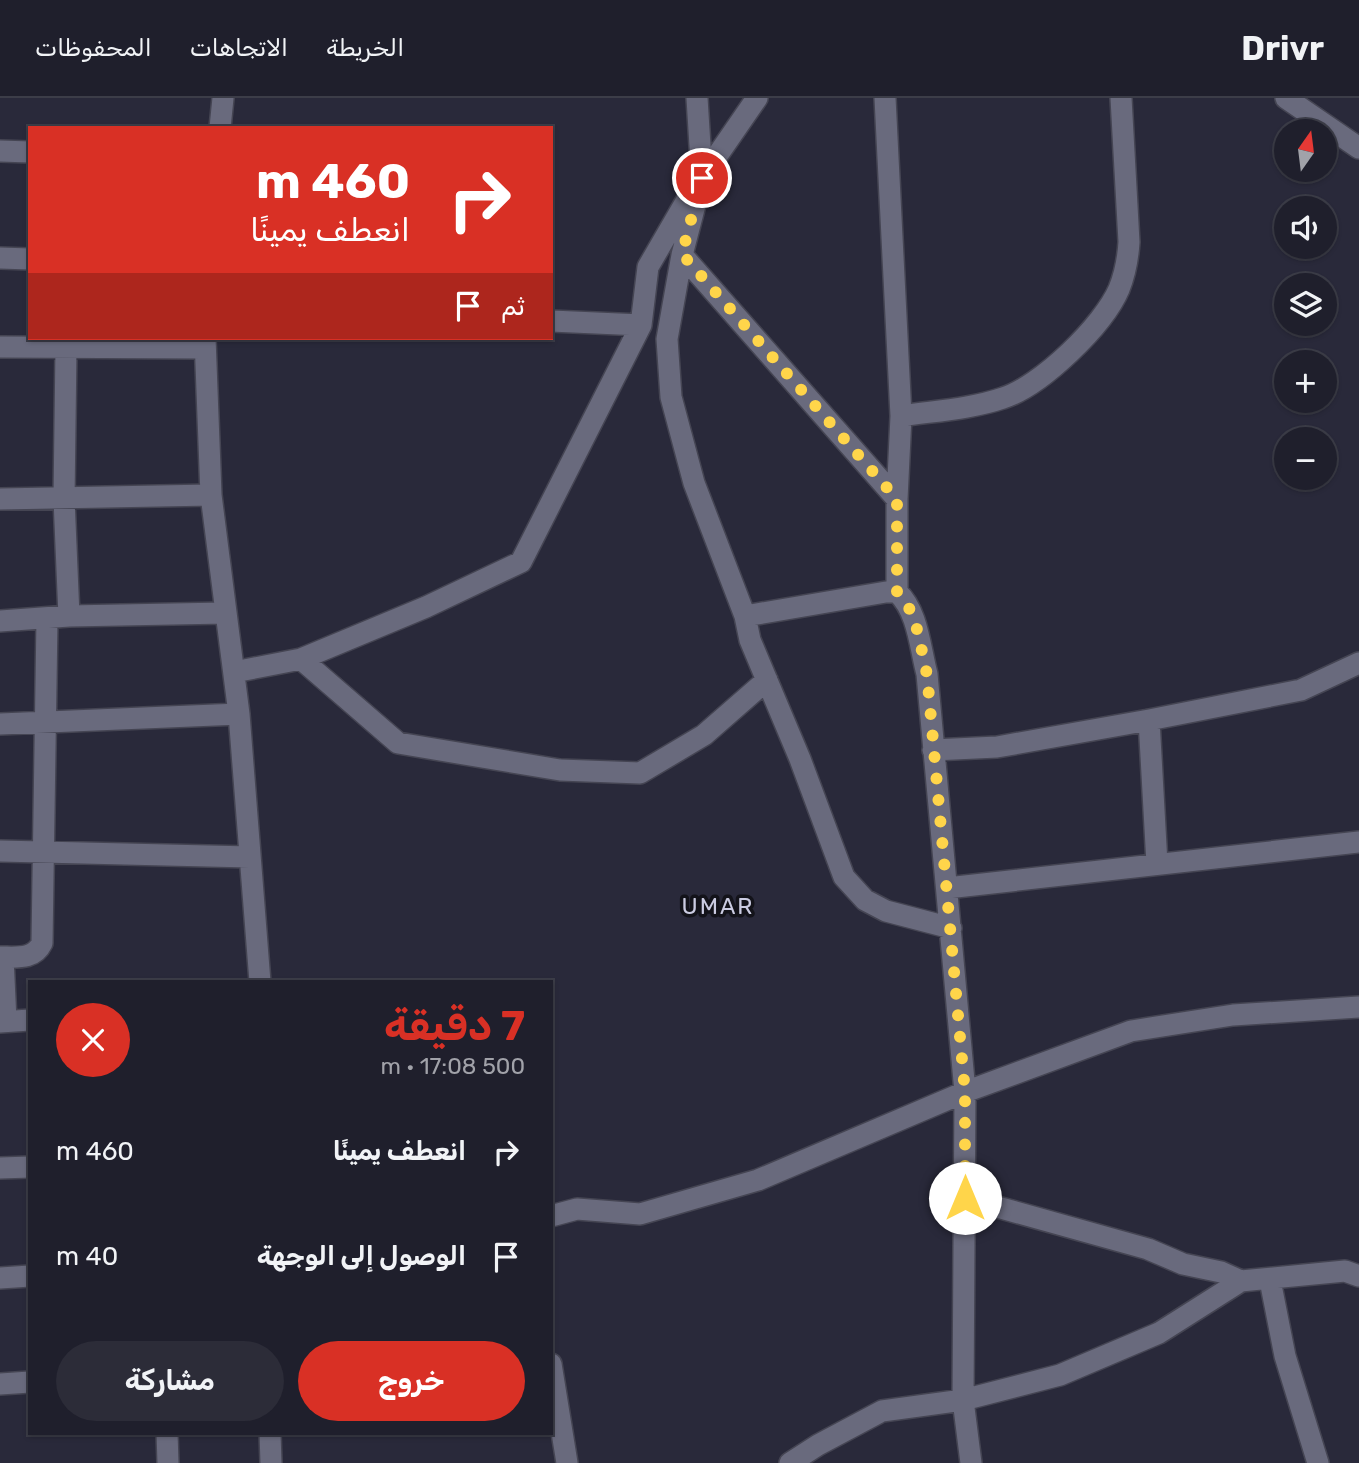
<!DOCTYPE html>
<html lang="ar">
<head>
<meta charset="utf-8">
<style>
  :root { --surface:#1f1f2c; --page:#2c2c38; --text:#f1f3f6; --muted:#a1a2a9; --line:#3c3d48; --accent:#d93025 }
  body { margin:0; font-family:Rubik,Vazirmatn,sans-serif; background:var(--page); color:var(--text); direction:rtl; height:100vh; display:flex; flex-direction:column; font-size:26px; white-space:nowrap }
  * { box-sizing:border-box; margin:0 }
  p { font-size:23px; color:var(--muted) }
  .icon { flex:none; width:38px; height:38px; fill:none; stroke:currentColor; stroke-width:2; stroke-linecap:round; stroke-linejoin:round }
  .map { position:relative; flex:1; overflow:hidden; direction:ltr }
  .sheet { position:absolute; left:28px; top:882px; width:525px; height:455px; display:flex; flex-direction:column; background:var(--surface); border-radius:0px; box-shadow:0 2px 5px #0004,0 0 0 2px var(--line); direction:rtl }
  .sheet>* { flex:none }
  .top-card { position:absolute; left:28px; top:28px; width:525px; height:214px; border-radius:0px; box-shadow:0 2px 5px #0004,0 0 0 2px var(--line); direction:rtl; background:#d93025; color:#fff; overflow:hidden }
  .needle { width:46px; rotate:14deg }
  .buttons { position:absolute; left:1274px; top:21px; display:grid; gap:14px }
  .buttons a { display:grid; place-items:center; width:63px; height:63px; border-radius:50%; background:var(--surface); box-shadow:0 2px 5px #0004,0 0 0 2px var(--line); font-size:35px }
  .pin { position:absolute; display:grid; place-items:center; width:60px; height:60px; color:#fff; margin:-30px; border:4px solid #fff; border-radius:50%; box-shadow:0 2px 7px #0007 }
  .me { position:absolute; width:77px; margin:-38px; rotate:0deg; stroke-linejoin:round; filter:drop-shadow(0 0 5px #0008) }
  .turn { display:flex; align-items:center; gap:24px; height:147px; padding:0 28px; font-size:32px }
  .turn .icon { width:91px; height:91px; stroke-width:2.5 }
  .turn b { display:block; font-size:49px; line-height:60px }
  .then { display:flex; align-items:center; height:66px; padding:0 28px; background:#0003; gap:14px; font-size:26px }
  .round { display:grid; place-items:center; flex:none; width:74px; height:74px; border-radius:37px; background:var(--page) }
  .overview { display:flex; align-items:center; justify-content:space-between; height:119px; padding:0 28px }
  h1 { font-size:42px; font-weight:700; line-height:52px; color:var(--accent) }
  .cta { display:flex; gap:14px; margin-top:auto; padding:14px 28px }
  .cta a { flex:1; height:80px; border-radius:42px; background:var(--accent); color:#fff; font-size:28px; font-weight:700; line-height:80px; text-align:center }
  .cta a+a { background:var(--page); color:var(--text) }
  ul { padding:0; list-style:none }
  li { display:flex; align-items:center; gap:21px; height:105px; padding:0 28px }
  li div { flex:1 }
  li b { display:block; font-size:26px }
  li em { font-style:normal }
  header { display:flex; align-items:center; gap:42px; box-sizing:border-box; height:98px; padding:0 35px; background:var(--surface); border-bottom:2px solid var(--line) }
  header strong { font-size:33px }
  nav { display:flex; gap:38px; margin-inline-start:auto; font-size:24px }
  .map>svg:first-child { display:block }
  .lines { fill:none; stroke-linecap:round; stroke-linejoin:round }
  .minor-casing { stroke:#454553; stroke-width:24 }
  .minor { stroke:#696a7d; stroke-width:21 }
  .route { stroke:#ffd54a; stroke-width:12; stroke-dasharray:0 21.6 }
  .labels { text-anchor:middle; stroke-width:7; stroke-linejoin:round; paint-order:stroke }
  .quarter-label { font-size:23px; letter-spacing:2px; fill:#cbcce2; stroke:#13131a }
</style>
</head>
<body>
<header>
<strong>Drivr</strong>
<nav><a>الخريطة</a><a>الاتجاهات</a><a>المحفوظات</a></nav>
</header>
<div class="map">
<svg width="1359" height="1365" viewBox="0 0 1359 1365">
  <rect width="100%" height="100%" fill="#29293a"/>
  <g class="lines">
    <g class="minor-casing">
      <path id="minor" d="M697,0l5,80 -20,77 -15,84 4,58 23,86 51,133 5,24 50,119 44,118 21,23 21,11 65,17
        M885,0l16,318 -4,83v93
        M1286,0l73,50
        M220,30l3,-30
        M0,53l30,1
        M682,157l215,244
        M0,160l30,1
        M551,223l90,4
        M205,240l6,157 28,219 21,268
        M0,249l205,1
        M66,250l-2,151 5,117
        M901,318c33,-5 70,-7 102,-18 38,-12 100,-72 116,-109 6,-15 9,-31 10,-47l-8,-144
        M0,401l211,-4
        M745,518l141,-24h11c21,19 23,56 30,82l38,418 -2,308 8,63
        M0,523l69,-5 156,-3
        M301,561l97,84 162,27 80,3 64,-38 63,-55
        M234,574l67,-13 125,-52 95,-45 120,-237 7,-58 40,-69 69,-100
        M1149,622l8,144
        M0,626l239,-10
        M933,652l64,-3 152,-27 152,-30 58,-27
        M0,753l250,6
        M947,790l412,-46
        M0,859c17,0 34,3 42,-14l5,-324
        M3,859l3,64
        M0,924l30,-2
        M0,1070l30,-1
        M965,1100l183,51 35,15 38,8 20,9 104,-10 14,5
        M551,1118l26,-7 63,5 118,-34 207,-88 166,-61 102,-16 126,-8
        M0,1180l30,-2
        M1270,1182l15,76 33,107
        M551,1266l16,99
        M0,1286l30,-2
        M167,1335l1,30
        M270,1335l1,30
        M790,1365l28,-18 64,-34 81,-11 97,-25 99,-42 82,-52"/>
    </g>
    <use href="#minor" class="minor"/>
  </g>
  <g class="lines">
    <path class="route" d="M702,80l-20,76 215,245v93c21,19 23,56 30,82l38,418v106"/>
  </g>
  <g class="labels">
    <g class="quarter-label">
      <text x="718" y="816">UMAR</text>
    </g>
  </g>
</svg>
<div class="buttons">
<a><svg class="needle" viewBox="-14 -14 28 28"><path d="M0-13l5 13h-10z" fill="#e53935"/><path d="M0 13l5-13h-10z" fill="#a1a2a9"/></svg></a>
<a><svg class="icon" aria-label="sound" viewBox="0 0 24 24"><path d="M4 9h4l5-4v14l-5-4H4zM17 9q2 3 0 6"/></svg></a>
<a><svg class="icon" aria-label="layers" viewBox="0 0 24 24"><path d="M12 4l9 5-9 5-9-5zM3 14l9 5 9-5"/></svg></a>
<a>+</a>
<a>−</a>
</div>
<div class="pin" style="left:702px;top:80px;background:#d93025"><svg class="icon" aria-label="arrive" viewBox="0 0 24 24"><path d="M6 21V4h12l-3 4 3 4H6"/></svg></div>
<svg class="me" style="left:965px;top:1100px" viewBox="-20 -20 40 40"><circle r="19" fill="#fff"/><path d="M0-13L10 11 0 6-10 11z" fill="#ffd54a"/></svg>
<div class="top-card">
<div class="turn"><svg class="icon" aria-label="right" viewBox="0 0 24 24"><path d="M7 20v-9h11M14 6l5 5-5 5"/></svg><div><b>460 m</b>انعطف يمينًا</div></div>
<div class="then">ثم<svg class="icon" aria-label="arrive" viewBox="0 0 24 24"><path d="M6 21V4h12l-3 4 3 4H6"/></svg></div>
</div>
<section class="sheet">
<div class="overview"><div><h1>7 دقيقة</h1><p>500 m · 17:08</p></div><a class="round" style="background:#d93025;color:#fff"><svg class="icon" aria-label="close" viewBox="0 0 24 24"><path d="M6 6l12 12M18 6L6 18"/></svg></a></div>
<ul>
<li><svg class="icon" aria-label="right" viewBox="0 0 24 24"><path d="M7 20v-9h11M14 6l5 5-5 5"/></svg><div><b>انعطف يمينًا</b></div><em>460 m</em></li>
<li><svg class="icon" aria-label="arrive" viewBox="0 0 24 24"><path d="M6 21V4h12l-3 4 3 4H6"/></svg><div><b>الوصول إلى الوجهة</b></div><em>40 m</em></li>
</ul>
<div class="cta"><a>خروج</a><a>مشاركة</a></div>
</section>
</div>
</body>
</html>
